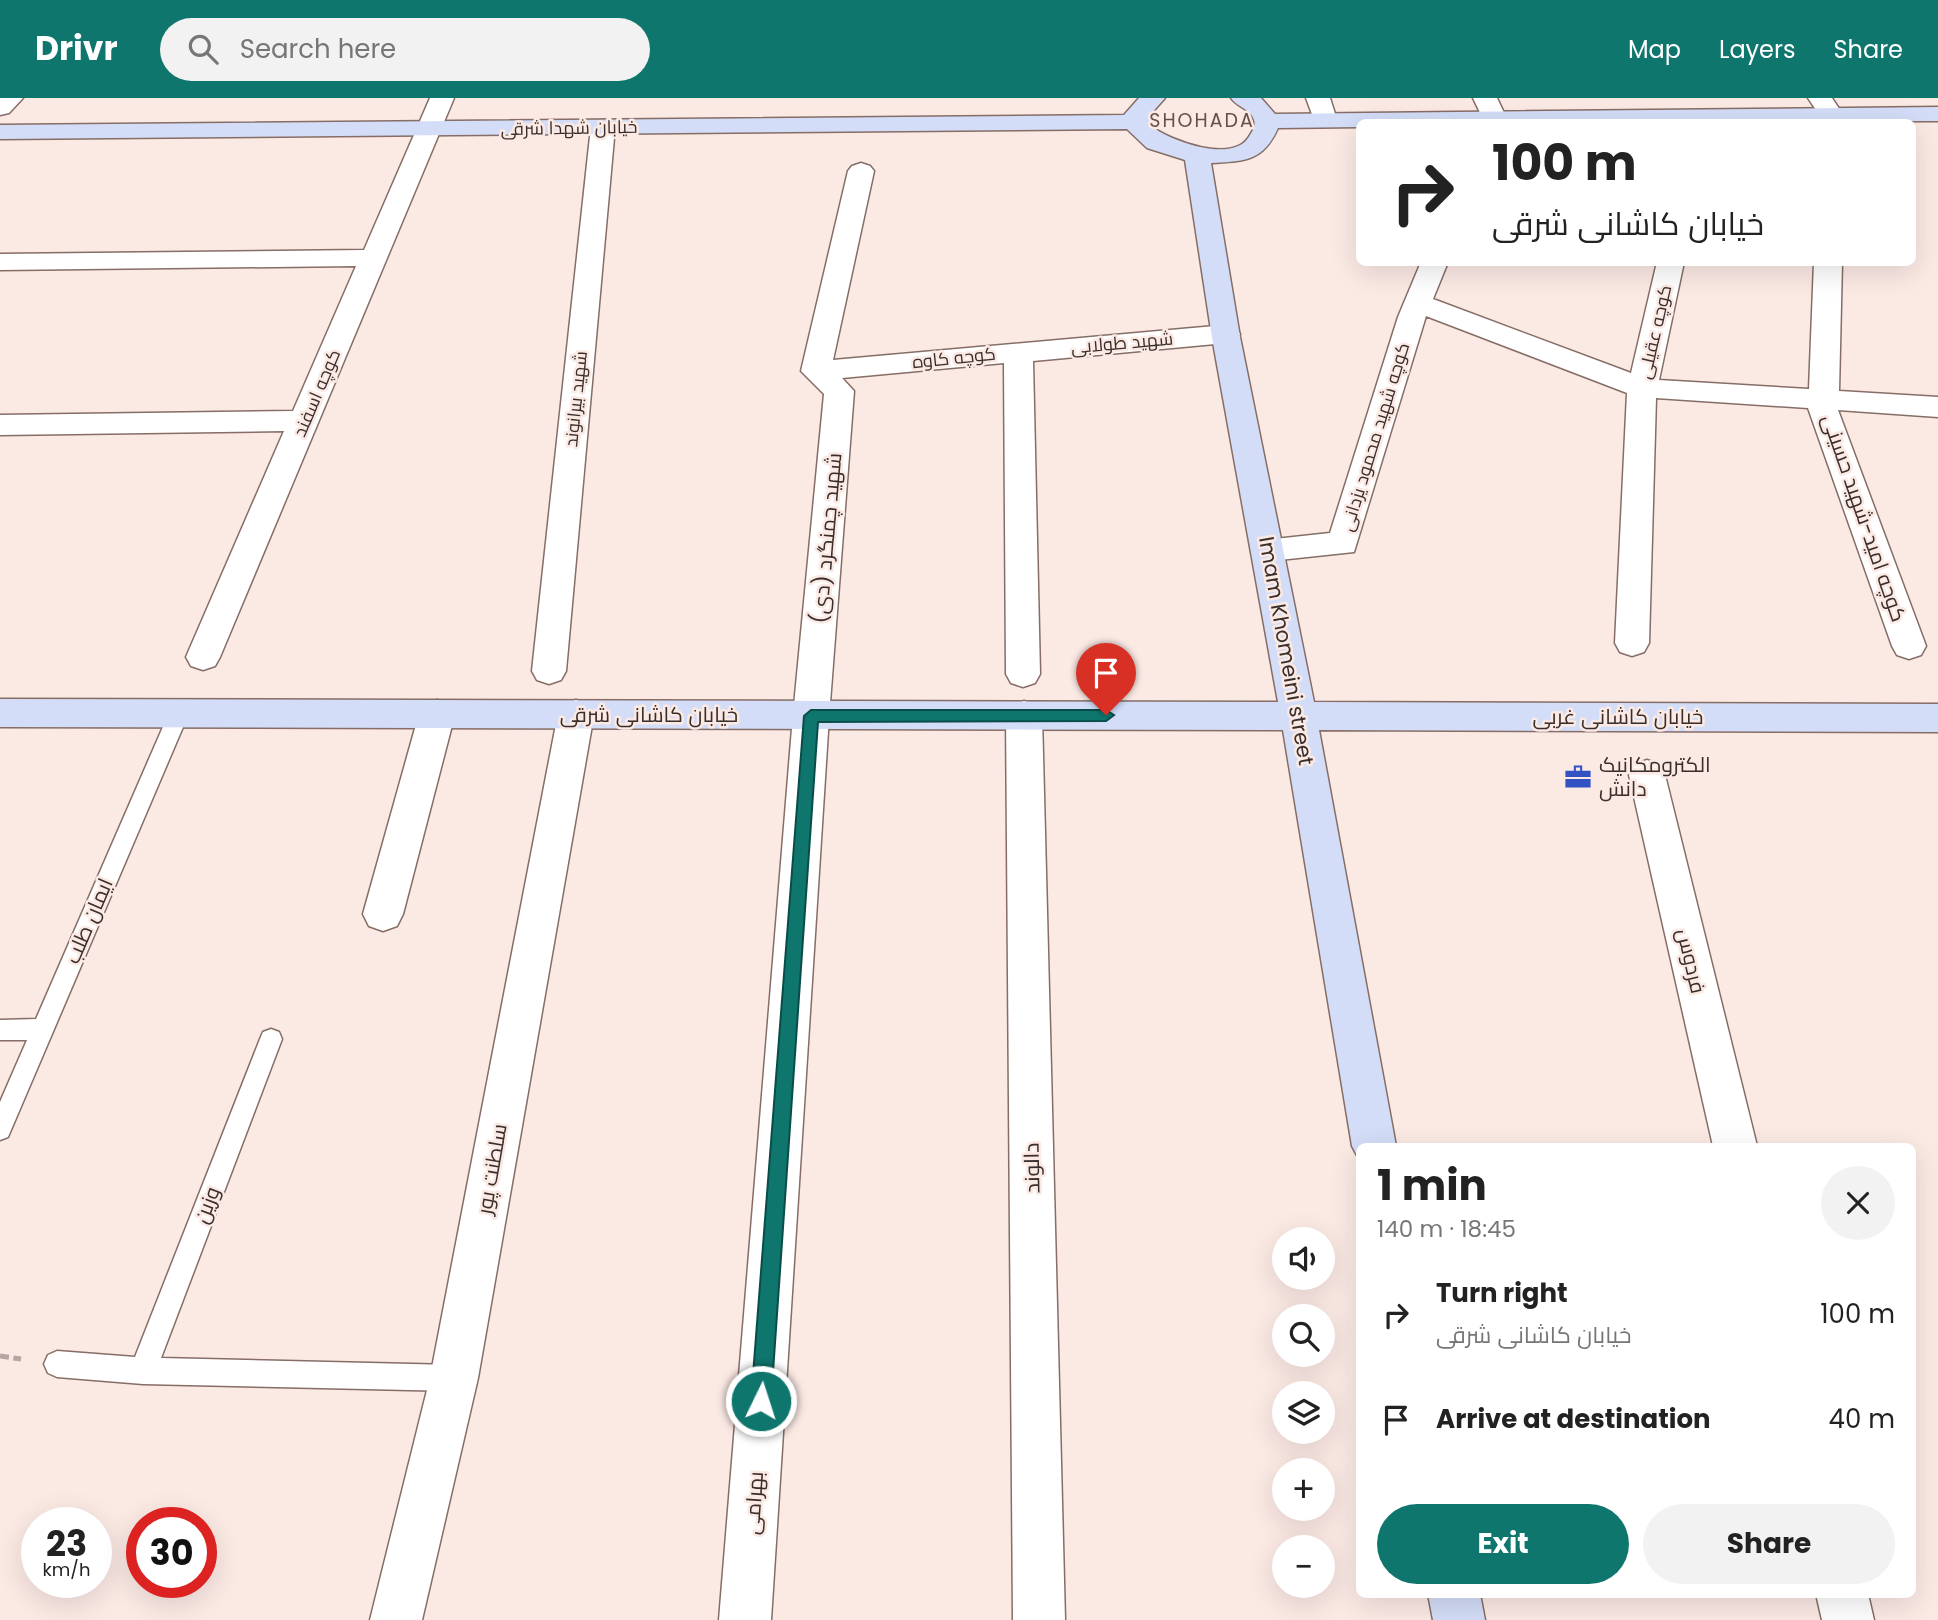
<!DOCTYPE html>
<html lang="en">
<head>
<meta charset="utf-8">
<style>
  :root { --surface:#fff; --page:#f2f2f2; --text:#222; --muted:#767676; --accent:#0f766e }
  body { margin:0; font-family:Poppins,Cairo,sans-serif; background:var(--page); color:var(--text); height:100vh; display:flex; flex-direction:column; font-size:26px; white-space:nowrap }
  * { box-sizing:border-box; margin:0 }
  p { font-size:23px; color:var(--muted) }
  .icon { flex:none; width:38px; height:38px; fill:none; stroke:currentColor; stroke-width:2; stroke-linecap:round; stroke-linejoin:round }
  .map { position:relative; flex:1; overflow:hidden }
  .sheet { position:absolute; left:1356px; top:1045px; width:560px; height:455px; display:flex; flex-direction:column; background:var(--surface); border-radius:10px; box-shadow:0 7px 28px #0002 }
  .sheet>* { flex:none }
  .hud { position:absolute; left:1356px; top:21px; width:560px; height:147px; border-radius:10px; box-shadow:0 7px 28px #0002; background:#fff; color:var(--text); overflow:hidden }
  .fabs { position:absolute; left:1272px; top:1129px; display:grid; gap:14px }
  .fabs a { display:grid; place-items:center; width:63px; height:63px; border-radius:50%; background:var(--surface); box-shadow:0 7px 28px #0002; font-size:35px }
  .speed { position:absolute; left:21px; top:1409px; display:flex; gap:14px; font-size:35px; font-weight:700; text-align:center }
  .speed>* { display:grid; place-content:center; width:91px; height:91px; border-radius:50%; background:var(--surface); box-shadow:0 7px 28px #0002; line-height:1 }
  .speed small { font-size:18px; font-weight:400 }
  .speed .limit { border:10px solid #d22; background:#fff; color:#111 }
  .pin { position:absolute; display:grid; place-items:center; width:60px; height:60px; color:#fff; margin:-72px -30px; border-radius:50% 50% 50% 0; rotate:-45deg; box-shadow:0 0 7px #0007 }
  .pin .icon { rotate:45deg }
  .me { position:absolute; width:77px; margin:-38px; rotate:4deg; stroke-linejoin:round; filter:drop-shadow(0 0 5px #0008) }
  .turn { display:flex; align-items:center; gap:24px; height:147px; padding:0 21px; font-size:32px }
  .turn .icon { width:91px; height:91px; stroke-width:2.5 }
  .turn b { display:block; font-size:49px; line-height:60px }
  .round { display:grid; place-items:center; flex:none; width:74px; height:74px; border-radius:37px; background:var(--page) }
  .head { display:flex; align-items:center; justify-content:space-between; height:119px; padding:0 21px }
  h1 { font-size:42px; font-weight:700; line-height:52px }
  .button { display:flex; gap:14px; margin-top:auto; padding:14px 21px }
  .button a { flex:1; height:80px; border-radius:42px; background:var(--accent); color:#fff; font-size:28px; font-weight:700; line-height:80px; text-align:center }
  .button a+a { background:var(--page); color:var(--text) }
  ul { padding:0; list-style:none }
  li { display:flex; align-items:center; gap:21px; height:105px; padding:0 21px }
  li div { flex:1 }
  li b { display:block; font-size:26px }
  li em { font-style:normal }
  header { display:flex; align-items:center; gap:42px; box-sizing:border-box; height:98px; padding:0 35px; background:var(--accent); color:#fff }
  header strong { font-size:33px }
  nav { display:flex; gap:38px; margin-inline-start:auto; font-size:24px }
  .search { width:490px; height:63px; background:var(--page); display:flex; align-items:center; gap:18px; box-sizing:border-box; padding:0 24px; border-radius:38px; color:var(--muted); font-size:26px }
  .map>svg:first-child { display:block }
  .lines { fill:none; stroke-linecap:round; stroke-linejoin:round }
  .service-casing { stroke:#866d66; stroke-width:3 }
  .minor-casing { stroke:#866d66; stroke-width:3 }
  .secondary-casing { stroke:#866d66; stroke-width:3 }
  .path { stroke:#b5a6a2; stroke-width:5; stroke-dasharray:9 4.5; stroke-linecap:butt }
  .service { fill:#fff; fill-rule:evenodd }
  .minor { fill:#fff; fill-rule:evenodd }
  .secondary { fill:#d3ddf7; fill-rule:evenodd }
  .route { fill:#0f766e; stroke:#0a4d48; stroke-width:2 }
  .labels { text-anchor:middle; stroke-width:5; stroke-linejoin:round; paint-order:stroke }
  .far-street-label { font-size:18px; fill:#392e2b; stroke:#fbe9e4 }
  .far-neighbourhood-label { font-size:19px; letter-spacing:2px; fill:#69514a; stroke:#fbe9e4 }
  .street-label { font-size:21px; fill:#392e2b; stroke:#fbe9e4 }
  .poi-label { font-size:21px; fill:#392e2b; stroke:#fbe9e4; text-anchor:start }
</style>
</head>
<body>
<header>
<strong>Drivr</strong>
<div class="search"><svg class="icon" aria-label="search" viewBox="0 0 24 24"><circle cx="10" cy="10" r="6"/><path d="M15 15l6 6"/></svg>Search here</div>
<nav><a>Map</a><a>Layers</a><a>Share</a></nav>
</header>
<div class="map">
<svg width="1938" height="1522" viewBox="0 0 1938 1522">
  <rect width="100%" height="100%" fill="#fbe9e4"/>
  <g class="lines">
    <g class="service-casing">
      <path id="service" d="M179,607l7,3 3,5 -181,424 -8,3v-38l27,-62h-27v-20l36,-1 133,-306 3,-5z
        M271,931l8,3 3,7 -121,319 293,7 9,4 4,9 -4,9 -9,4 -311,-7 -86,-7 -9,-4 -4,-9 4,-9 9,-4 78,6 125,-318 3,-7z"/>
    </g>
    <g class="minor-casing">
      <path id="minor" d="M0,0h23l-14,15 -9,2z
        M430,0h24l-234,559 -5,9 -12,4 -12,-4 -5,-9 98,-226 -284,4v-20l293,-4 63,-145 -356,4v-16l364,-4z
        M1306,0h24l7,22 -3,5h-18z
        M1473,0h24l10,21 -2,3h-24l2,-3z
        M1808,0h24l12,18v6h-24v-6z
        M603,22l9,2 3,5 -49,544 -5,9 -12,4 -12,-4 -5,-9 59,-544 3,-5z
        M861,65l9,3 4,5 -41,189 393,-35 10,3 4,6 -4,6 -10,3 -193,18 7,313 -5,9 -12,4 -12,-4 -5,-9 -2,-311 -162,15 12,13 -25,325 -58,904h-52l74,-904 31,-322 -23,-23 47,-200 4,-5z
        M1421,164h27l-15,37 198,74 26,-111h27l-25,118 150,9 5,-127h28l-3,129 99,6v20l-100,-7 88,236 -5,9 -12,4 -12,-4 -5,-9 -84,-238 -152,-10 -7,245 -5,9 -12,4 -12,-4 -5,-9 12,-250 -201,-77 -72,236 -85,9 -12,-4 -4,-8 4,-8 73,-8 68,-216z
        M437,602l13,4 5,10 -52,200 -6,12 -14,5 -14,-5 -6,-12 56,-200 5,-10z
        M576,602l13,4 5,10 -116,664 -56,242h-52l60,-242 128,-664 5,-10z
        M1024,603l13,4 5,10 23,905h-52l-7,-905 5,-10z
        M1647,662l13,5 5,10 92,371h-44l-84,-371 5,-10z
        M1816,1496h52l6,26h-52z"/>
    </g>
    <g class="secondary-casing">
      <path id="secondary" d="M1139,0h26l-16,18 2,10c19,15 84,39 99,9 3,-5 6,-9 4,-15 -3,-11 -17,-13 -23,-22h30l14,16 663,-7v14l-578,1v5l-82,1c-15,34 -34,33 -67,35l29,174 74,365 624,2v28l-619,-2 77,416h-36v15l-8,-15 -69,-416 -1283,-3v-28l1278,3 -66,-365 -27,-177 -38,-12 -20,-19 -1127,10v-14l1124,-10z
        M1428,1496h52l5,26h-52z"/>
    </g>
    <path class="path" d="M0,1258l21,3"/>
    <use href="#service" class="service"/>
    <use href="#minor" class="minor"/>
    <use href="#secondary" class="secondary"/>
  </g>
  <path class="route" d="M811,612h295l8,5 -8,6 -288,1 -47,679 -3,7 -7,3 -7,-3 -3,-7 53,-685z"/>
  <defs>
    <g id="office-bare" transform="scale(2.1)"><path d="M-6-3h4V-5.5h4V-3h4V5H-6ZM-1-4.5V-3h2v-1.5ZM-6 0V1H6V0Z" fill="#3252c3" stroke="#fbe9e4" stroke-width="2.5" paint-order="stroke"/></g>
  </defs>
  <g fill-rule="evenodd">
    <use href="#office-bare" x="1578" y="679"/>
  </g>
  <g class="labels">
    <g class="far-street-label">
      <text transform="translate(569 30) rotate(-1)" y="6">خیابان شهدا شرقی</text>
      <text transform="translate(1655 234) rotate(-77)" y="6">کوچه عقیلی</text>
      <text transform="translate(1122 245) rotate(-5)" y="6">شهید طولابی</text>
      <text transform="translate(954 260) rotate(-6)" y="6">کوچه کاوه</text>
      <text transform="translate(317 295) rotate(-67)" y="6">کوچه اسفند</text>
      <text transform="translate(576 301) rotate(-84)" y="6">شهید بیرانوند</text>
      <text transform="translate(1375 339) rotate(-73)" y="6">کوچه شهید محمود یزدانی</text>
    </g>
    <g class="far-neighbourhood-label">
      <text x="1202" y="29">SHOHADA</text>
    </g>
    <g class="street-label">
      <text transform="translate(1864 420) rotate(71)" y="7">کوچه امید-شهید حسینی</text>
      <text transform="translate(827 440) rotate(-85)" y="7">شهید چمنگرد (دی)</text>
      <text transform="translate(1286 553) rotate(80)" y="7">Imam Khomeini street</text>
      <text x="649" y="624">خیابان کاشانی شرقی</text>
      <text x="1618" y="626">خیابان کاشانی غربی</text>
      <text transform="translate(89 823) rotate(-67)" y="7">ایمان طلب</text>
      <text transform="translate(1691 863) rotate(77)" y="7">فردوس</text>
      <text transform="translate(1032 1070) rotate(-91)" y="7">دالوند</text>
      <text transform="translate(492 1071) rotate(-80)" y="7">سلطنت پور</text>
      <text transform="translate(207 1107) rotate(-69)" y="7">وزین</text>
      <text transform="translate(754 1405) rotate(-86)" y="7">بهرامی</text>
    </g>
    <g class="poi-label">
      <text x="1599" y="674">الکترومکانیک<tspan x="1599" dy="24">دانش</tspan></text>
    </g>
  </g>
</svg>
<div class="fabs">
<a><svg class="icon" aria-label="sound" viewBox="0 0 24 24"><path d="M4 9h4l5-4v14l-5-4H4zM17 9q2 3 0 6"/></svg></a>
<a><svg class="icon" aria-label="search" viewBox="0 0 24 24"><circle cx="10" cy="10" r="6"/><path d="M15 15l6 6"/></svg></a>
<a><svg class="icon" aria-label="layers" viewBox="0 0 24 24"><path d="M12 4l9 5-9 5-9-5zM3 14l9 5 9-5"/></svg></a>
<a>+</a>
<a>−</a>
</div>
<div class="speed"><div>23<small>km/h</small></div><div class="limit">30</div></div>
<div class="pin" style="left:1106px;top:617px;background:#d93025"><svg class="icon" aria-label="arrive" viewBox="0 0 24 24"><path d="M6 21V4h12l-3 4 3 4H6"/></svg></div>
<svg class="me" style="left:761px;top:1303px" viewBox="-20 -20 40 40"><circle r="17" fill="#0f766e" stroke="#fff" stroke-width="3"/><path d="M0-11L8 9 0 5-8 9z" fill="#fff"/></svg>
<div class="hud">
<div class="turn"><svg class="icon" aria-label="right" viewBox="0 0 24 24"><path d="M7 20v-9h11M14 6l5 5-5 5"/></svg><div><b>100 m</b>خیابان کاشانی شرقی</div></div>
</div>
<section class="sheet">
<div class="head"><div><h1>1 min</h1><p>140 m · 18:45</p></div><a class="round"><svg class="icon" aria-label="close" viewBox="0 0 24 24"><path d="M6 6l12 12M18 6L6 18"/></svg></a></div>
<ul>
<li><svg class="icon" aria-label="right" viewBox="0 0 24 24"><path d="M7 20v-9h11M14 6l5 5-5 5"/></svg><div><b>Turn right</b><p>خیابان کاشانی شرقی</p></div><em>100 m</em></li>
<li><svg class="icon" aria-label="arrive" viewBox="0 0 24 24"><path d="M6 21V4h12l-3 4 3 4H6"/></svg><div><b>Arrive at destination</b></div><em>40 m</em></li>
</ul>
<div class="button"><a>Exit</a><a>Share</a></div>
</section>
</div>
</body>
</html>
